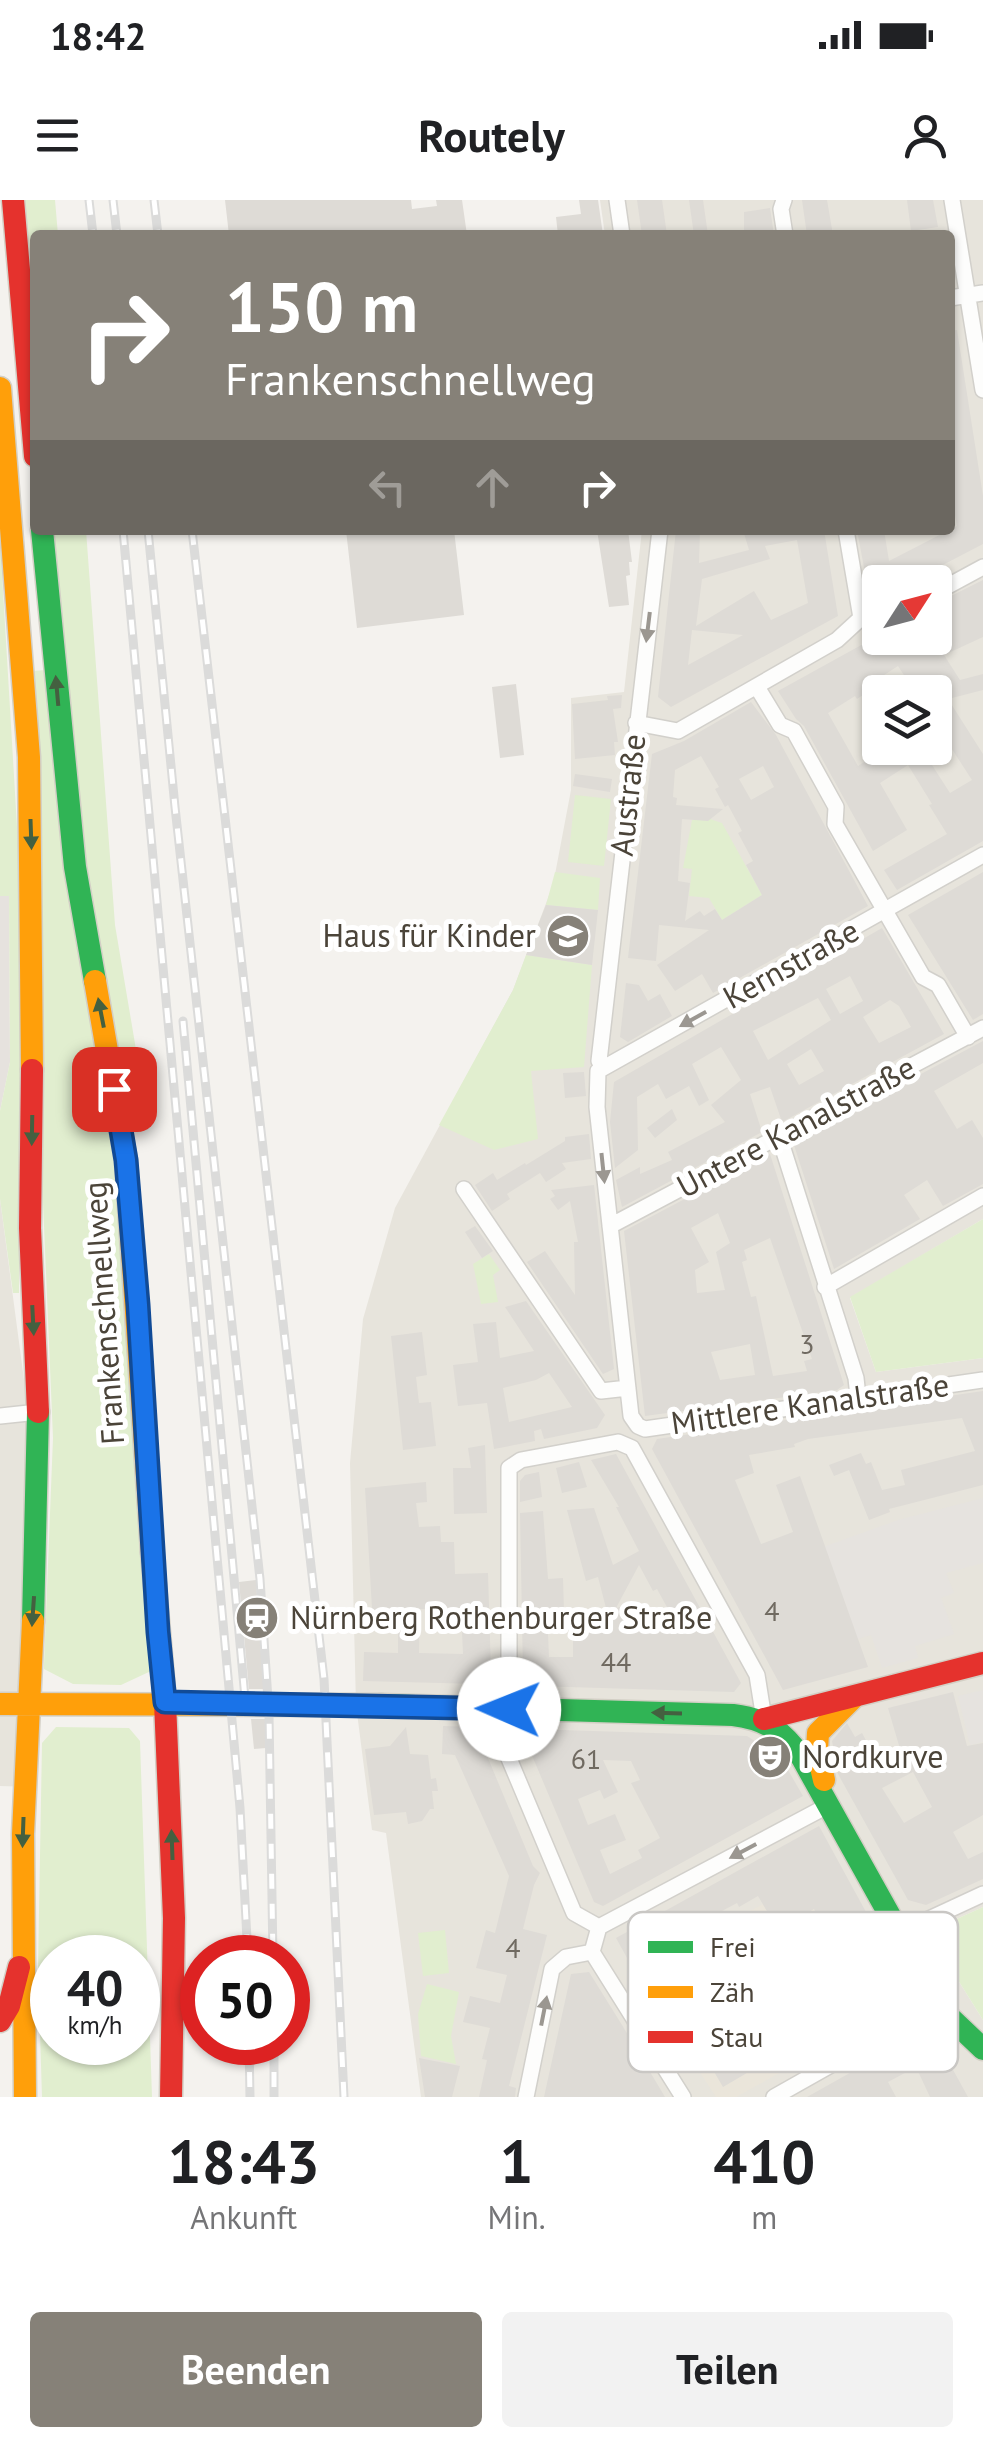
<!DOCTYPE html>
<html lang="de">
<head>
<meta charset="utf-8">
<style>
  :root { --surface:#fff; --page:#f2f2f2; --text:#202124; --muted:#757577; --accent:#868178 }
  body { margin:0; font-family:"PT Sans",sans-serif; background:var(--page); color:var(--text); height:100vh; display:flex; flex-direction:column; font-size:38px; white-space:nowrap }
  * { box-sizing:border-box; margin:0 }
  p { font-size:32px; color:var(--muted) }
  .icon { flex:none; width:55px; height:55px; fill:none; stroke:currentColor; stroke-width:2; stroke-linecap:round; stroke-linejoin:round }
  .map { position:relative; height:1897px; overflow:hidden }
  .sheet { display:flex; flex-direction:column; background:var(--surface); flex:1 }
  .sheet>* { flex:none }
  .banner { position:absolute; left:30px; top:30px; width:925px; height:305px; border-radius:10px; box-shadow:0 2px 8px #0004; background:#868178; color:#fff; overflow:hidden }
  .needle { width:65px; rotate:54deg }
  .fabs { position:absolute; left:862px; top:365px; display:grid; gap:20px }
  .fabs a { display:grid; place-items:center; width:90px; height:90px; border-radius:10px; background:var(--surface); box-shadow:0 2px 8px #0004; font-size:50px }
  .speed { position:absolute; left:30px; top:1735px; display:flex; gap:20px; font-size:50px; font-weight:700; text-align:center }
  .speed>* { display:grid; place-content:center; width:130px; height:130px; border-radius:50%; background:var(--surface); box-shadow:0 2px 8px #0004; line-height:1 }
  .speed small { font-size:25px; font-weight:400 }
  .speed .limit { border:15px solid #d22; background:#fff; color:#111 }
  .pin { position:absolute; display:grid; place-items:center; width:85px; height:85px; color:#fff; margin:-42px; border-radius:20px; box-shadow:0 5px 15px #0006 }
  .me { position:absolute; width:110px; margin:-55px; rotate:271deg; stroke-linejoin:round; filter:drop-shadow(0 0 8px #0008) }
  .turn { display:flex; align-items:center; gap:35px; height:210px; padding:0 30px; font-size:45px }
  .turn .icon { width:130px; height:130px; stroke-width:2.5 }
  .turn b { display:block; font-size:70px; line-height:85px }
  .lanes { display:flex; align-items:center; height:95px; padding:0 30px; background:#0003; justify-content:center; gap:50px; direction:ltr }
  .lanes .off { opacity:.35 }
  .eta { display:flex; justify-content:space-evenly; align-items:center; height:170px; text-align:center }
  .eta b { font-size:60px; font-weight:700; line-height:70px }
  .button { display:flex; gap:20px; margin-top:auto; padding:20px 30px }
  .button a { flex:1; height:115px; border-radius:10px; background:var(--accent); color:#fff; font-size:40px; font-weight:700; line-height:115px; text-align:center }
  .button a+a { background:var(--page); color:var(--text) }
  .status { display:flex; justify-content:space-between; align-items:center; height:70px; padding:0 50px; background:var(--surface); direction:ltr }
  .status svg { height:28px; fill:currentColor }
  header { display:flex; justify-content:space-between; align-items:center; height:130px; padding:0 30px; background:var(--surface); font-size:45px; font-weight:700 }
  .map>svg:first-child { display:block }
  .residential { fill:#e7e4dc; fill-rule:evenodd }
  .industrial { fill:#e6e2de }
  .education { fill:#eae5da }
  .green { fill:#e1eecf; fill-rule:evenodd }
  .parking { fill:#e6e3df }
  .building { fill:#dedbd6; fill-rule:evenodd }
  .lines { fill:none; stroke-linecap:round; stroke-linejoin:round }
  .street-casing { stroke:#d2d0cb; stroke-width:18 }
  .fast-casing { stroke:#d3cfc5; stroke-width:25 }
  .slow-casing { stroke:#d3cfc5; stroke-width:25 }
  .jam-casing { stroke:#d3cfc5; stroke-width:25 }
  .street { stroke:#fdfdfc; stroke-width:15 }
  .fast { stroke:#30b455; stroke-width:22 }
  .slow { stroke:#ff9f0a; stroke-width:22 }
  .jam { stroke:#e5322d; stroke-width:22 }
  .rail-casing { stroke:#dbdbda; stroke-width:9 }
  .rail { stroke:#fff; stroke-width:5; stroke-dasharray:15; stroke-linecap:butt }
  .oneway { fill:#9b9791 }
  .oneway2 { fill:#446040 }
  .route-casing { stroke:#114b97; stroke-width:25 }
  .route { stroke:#1a73e8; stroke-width:18 }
  .labels { text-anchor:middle; stroke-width:10; stroke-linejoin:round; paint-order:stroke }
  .number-label { font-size:28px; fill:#706a61 }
  .street-label { font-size:32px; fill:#4b4439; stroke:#fff }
  .poi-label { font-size:32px; fill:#4b4439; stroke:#fff; text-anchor:start }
  .key { fill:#fff; stroke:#c9c7c4; stroke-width:2.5 }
  .key-label { font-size:28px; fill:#4b4439 }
</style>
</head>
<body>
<div class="status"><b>18:42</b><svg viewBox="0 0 49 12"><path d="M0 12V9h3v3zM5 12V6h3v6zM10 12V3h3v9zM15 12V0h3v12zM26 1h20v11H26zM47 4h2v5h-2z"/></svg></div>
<header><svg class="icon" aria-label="menu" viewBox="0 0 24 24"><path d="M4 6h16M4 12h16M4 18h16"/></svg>Routely<svg class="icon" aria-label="person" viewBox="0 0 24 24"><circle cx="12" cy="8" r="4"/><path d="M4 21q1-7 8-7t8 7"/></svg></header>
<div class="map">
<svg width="983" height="1897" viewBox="0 0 983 1897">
  <rect width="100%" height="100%" fill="#f4f2ee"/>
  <path class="residential" d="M600,0h383v1019l-133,79 26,74 107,-14v549l-55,25 55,88v77h-562l-35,-264 -14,-3 -16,-125 -6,-242 13,-144 32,-111 118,-218 40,-105 18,-95v-92l53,-6 18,-162h308v-295h-345zM880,382h55v56h-55zM880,492h55v56h-55z
    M0,999l32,241 1,347 -33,-1z"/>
  <path class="industrial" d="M0,696h9l1,166 -10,49z"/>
  <path class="education" d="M763,1704l15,26 36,-21 16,30 -15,9 45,80 -124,69h-20l-80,-123z"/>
  <path class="green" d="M22,0h33l3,35h-23v113z
    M51,330h35l29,395 28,166 -12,29 -41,-208z
    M0,340l21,354 -2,399h-6l-13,-94v-88l10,-49 -1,-166h-9z
    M46,470l78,541 27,460 -30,14 -48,-1 -29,-15v-4l9,-227 -12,-283 -9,-484z
    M575,595l36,4 -7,67 -36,-4z
    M710,619l12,4 40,72 -40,25 -13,-22 -20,-2 3,-27 -9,-1 9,-48z
    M555,672l45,6 -2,32 -52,-5z
    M526,755l66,10 -8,102 -53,4 7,68 -44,11 -55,-25 74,-135z
    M983,1019v139l-107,14 -26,-75z
    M489,1054l11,16 -7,5 5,27 -17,2 -8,-40z
    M56,1527l73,1 11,13 12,356h-110l-4,-128 4,-226zM52,1758h86v84h-86z
    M983,1707v113l-55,-88z
    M445,1730l4,43 -26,3 -5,-43z
    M427,1784l32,8 -8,44 5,28 -35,-8 -3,-42z"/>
  <path class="parking" d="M983,1298v65l-37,10 8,20 -13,5 13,36 -39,12 3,12 -36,10 -11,-33 -14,4 -34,-92 75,-27z
    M983,1490v52l-13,3 -12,-49z"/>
  <path class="building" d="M225,0h186l1,9 25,-3 -1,-6h26l5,35h-238z
    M579,0h19l5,35h-45l-2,-18 25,-3z
    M637,0h25l5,35h-25z
    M689,0h14l5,35h-14z
    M802,0h25l6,35h-26z
    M907,0h26l5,27 -27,4z
    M770,8l4,27h-30v-23z
    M957,130l26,166v48l-73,38h-30v14l-12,-7 -11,-59h27l5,31 68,-35 -7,-39v-156z
    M346,330h108l10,85 -107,13z
    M597,330h31l4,32h-3l1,13 -4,1 3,29 -20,2z
    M676,330h24l-1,33 50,-13 -6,-20h81l14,86 -167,91 -13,-10zM797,340l11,63 -37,17 -17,-29 -58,35 6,-47 68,-20 -5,-13zM692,430l51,5 -55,30z
    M983,380v57l-39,18 16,25 23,-6v16l-35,9 35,55v87l-86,49 -13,-20 63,-36 -18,-29 3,-1 -24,-39 -28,18 27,47 -34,21 -69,-125 -8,-7 -18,-28 96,-53h61v-34zM898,466l17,26h20v31l37,57 -22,13 -29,-45h-35l-28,18 -30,-53 27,-17 2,3 6,-4 17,26v-29h6l-8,-13z
    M516,484l8,71 -24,3 -8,-71z
    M622,495l-1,13 -8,1 5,33h-4l1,13 -40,4 -3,-55 36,-4 -1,-4z
    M751,502l25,33 92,171 -155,87 -11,-19 -27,17 -18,-26 52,-35 -50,-5 -3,36 -28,-3 24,-204 32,-13zM701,556l18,31 -4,2 10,18 3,-2 14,26 -4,2 15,28 -7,4 16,30 -40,25 -7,-11 -11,7 -4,-5 -15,10 5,-38 -12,-2 4,-62 26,2 15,-12 -47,-4 1,-7 -4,-1 2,-27zM763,566l11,21 -23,13 -12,-21z
    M575,574l37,5 -2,13 -37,-6z
    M983,672v142l-10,6 -65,-105z
    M546,705l52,5 -6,55 -66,-10z
    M882,728l62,106 -162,88 -12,-35 -20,7 12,38 -140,75 -6,-27 24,-13v7l32,-14 -4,-8 57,-30 -14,-17 30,-25 -20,-33 -29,17 17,36 -10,6 -10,-20 -23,13 -8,-15 -21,13 1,53 -23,18 -5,-46 4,-40zM850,776l13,25 -23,13 -14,-25zM818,798l13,22 -63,40 -15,-29zM890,800l9,6 12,21 -32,16 -16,-26zM811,849l13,22 -25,14 -12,-21z
    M626,783l13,2 9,16 12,-7 12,22 -44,26 -8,-5z
    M983,841v22l-49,28 23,38 15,-9 11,18v46l-40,22 -16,-26 -23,15 16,24 -86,50 -41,-127z
    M584,872l2,24 -21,2 -2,-25z
    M672,909l5,11 -22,18 -8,-10z
    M589,934l2,25 -29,4 4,6 -20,13 -6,-9 -33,21 3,5 -18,12 -17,-26 18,-12 4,7 28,-17 1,2 39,-24v-4z
    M770,954l74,231 -7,5 -192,26 -21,-185zM718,1013l12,30 -14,9 9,38 -28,3 -2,-23 14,-8 -18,-34zM770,1038l42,121 -8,2 3,10 -34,5 -17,-80 -5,1 -9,-35 5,-2 -3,-10zM750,1144l5,31 -35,5 -9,-28z
    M594,985l20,184 -11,5 -76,-112 18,-11 30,44 -1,-53h4l-8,-41 -12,9 -8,-11 5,-3 -4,-6z
    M475,1026l18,25 -11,7 -17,-26z
    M526,1101l79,114 -8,13 -53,11 -3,-10 -7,2 1,10 -41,8 -7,-46 -29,3 -5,-41 25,-3 -5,-38 23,-2 4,36 34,-7 -29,-44zM549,1173l23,34 -63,15 -6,-34 33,-8z
    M422,1132l5,43 -11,2 3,26 12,-1 5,44 -33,4 -12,-114z
    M983,1191v94l-94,24 1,3 -21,8 -20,-50 -15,6 -5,-11 32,-12 5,11 5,-2 11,28 23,-5 -4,-15 74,-19 -13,-33 -154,21 -14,5 1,3 -46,8 5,18 -19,7 26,64 32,-12 -17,-47 24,-9 68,191 -85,23 -131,-241 5,-10z
    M485,1245l2,68 -33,1 -1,-46h18l-3,-20z
    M616,1254l125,229 -7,9 -200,-6 -11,-12 -3,-161 23,-2 5,68 15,-1 1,34h-17l2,45h24v-47l33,-2 -8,-31 -12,4 -19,-71 27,-2 19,57 26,-14 -23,-44h3l-28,-47zM639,1365l14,26 4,-2 16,29 -34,3 1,-18 -24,5z
    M579,1262l8,25 -25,6 -6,-25z
    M539,1272l3,25 -22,5v-21l5,-6z
    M426,1282l1,20 -11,1 3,24 21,-1 1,16h13l1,32 33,-1 3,99 -12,12 -116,-3 1,-29 34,1v-31l-35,-1 1,-13h8l-7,-120zM420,1409l41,1 2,44 -44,-1z
    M256,1380l7,101 1,8h-15l-10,-107z
    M953,1492l14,54 16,-3v72l-30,17 15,27 15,-7v27l-57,26 -18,-5 -70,-126 -6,-33 15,-18 8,14 7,-4 20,37 21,-11 -15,-51zM913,1572l19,35 -28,16 -22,-35z
    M251,1519h14l1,29 -12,1z
    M443,1526l32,1 58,139 7,7 -6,12 -11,44 24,6 -38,151 7,2 -1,9h-36l8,-37 -5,-1 8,-31 -27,-6 7,-26 30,7 7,-28 -31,-7 10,-38 9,3 14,-57 -54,-121 -13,-1z
    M406,1527l4,27 18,1 3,24 5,-1 2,13h-6l2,18h-4l-8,12 -14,3 -2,-12 -32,3 -9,-66 25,-3z
    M531,1529l216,7 34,22 22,38 -200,110 -9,-4 -69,-163zM603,1560l28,1 9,19 -9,3 29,55 -22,12 4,8 -32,16 -10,-24 26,-10 -11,-26 -27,11 -10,-26 22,-9 4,9 14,-7z
    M819,1626l47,86 -7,4 40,74 -32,17 -11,-21h-11l5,-11 -36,-66 -36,21 -20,-34 -19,11 -2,-4 -43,23 -22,12 1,3 -4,2 17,29 16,-9 7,9 20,37 -14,8 18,32 32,-19 -8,-14 22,-13 -3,-5 24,-15 26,44 -103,60 -71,-121 -16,8 -20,-36z
    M589,1772l33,53 43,72h-121l27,-123z
    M930,1828l38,69h-38l-14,-30 -28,15 8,15h-89z
    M419,1858l41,8 -8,31h-27z"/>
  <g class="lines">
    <g class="street-casing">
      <path id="street" d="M617,0l5,35
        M784,0l-3,9 4,26
        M952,0l31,190
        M950,98l33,-5
        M846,330l15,88
        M935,393l48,-26
        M757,487l23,38 14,6 42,76 -1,17 88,153 15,8 30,52
        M636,523l42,8 159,-91 24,-22h19
        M983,655l-385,216 -1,36 34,309 7,10 7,3 338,-49
        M599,861l61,-531
        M779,936l77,242 2,19
        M464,989l137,202 27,-3
        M610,1026l373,-198
        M825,1087l158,-91
        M0,1216l38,-4
        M495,1509l2,21 77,183 25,14
        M509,1509v-241l12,-8 97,-18 14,6 125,227 7,44
        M599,1727l230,-122
        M599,1727l-7,25 91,145
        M899,1733l84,-39
        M526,1897l26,-128 14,-12 26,-5
        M774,1897l165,-93"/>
    </g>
    <g class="fast-casing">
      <path id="fast" d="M42,330l33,337 20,114
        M152,1352l13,150
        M33,1421l5,-209
        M381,1505l352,10c33,4 50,16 69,43l141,253 40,38"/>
    </g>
    <g class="slow-casing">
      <path id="slow" d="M0,188l29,369 3,313
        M95,781l31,180 26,391
        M0,1504l381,1
        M824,1580l-7,-30 1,-17 34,-34
        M25,1897l-2,-263 10,-213"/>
    </g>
    <g class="jam-casing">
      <path id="jam" d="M13,0l22,256
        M32,870l-2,158 8,184
        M165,1502l9,216 -3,179
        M764,1519l219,-56
        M0,1821l9,-15 10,-39"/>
    </g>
    <use href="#street" class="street"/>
    <use href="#fast" class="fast"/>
    <use href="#slow" class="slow"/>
    <use href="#jam" class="jam"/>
    <g class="rail-casing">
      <path id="rail" d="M89,0l4,35
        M113,0l4,35
        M154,0l4,35
        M123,330l117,1278 8,150
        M148,330l27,277 85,772 9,136 4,243
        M192,330l132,1149 20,418
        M183,821l62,677
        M249,1842l1,55
        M274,1842v55"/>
    </g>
    <use href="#rail" class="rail"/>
  </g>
  <defs><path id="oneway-solid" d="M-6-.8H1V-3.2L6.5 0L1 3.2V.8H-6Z" transform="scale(2.5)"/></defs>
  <g class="oneway">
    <use href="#oneway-solid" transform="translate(648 427) rotate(97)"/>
    <use href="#oneway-solid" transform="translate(693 819) rotate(151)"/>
    <use href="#oneway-solid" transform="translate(603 968) rotate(84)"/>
    <use href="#oneway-solid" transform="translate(743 1651) rotate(152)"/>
    <use href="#oneway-solid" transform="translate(544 1811) rotate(-79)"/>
  </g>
  <g class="oneway2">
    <use href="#oneway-solid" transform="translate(57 491) rotate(-95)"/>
    <use href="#oneway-solid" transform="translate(31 634) rotate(88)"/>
    <use href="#oneway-solid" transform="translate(101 813) rotate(-101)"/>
    <use href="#oneway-solid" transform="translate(32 930) rotate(91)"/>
    <use href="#oneway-solid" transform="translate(33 1120) rotate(87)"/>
    <use href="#oneway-solid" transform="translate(33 1411) rotate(94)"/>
    <use href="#oneway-solid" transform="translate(667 1513) rotate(-178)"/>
    <use href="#oneway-solid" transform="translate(23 1632) rotate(92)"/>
    <use href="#oneway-solid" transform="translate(172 1645) rotate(-92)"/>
  </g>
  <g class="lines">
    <g class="route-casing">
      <path id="route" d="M114,889l12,71 12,145 20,327 7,70 344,7"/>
    </g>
    <use href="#route" class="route"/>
  </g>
  <defs>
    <g id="school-disc" transform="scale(2.25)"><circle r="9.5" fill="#868178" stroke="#fff"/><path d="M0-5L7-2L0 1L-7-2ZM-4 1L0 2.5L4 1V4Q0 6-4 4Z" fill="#fff"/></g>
    <g id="station-disc" transform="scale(2.25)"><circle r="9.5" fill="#868178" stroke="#fff"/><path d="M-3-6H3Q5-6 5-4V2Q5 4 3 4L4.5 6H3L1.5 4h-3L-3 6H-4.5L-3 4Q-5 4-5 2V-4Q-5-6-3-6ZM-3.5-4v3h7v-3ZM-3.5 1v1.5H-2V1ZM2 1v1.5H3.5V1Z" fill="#fff"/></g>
    <g id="theatre-disc" transform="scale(2.25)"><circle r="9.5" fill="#868178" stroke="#fff"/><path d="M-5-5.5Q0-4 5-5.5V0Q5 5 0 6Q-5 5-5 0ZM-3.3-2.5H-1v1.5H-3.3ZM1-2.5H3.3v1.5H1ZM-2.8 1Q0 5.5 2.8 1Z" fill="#fff"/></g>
  </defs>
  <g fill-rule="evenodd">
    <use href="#school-disc" x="568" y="736"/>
    <use href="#station-disc" x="257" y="1418"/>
    <use href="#theatre-disc" x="770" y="1557"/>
  </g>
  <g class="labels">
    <g class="number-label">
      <text x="807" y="1154">3</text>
      <text x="772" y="1421">4</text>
      <text x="616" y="1472">44</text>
      <text x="586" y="1569">61</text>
      <text x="513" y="1758">4</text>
    </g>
    <g class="street-label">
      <text transform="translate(628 595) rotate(-84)" y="11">Austraße</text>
      <text transform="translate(791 764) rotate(-29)" y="11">Kernstraße</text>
      <text transform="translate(796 927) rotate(-28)" y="11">Untere Kanalstraße</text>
      <text transform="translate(104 1113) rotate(-94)" y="11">Frankenschnellweg</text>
      <text transform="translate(810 1204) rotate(-8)" y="11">Mittlere Kanalstraße</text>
    </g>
    <g class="poi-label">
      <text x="536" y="747" text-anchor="end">Haus für Kinder</text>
      <text x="290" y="1429">Nürnberg Rothenburger Straße</text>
      <text x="802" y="1568">Nordkurve</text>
    </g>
  </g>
  <rect x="628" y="1712" width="330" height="160" rx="15" class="key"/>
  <rect x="648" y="1741" width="45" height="12" fill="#30b455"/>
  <rect x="648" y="1786" width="45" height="12" fill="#ff9f0a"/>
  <rect x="648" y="1831" width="45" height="12" fill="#e5322d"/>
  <g class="key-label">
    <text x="710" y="1757">Frei</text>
    <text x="710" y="1802">Zäh</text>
    <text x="710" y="1847">Stau</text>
  </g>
</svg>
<div class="fabs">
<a><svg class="needle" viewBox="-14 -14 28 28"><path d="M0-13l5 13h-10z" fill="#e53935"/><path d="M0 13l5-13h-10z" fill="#757577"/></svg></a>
<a><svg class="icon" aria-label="layers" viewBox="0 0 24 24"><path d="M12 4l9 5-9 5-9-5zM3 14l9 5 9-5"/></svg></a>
</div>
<div class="speed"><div>40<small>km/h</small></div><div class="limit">50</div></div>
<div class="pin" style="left:114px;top:889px;background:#d93025"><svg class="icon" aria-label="arrive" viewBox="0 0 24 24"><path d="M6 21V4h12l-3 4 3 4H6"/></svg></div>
<svg class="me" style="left:509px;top:1509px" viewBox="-20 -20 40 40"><circle r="19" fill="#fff"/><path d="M0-13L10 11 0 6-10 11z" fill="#1a73e8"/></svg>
<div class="banner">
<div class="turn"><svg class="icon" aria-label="right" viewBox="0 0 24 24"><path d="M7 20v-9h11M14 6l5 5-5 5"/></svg><div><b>150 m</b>Frankenschnellweg</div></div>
<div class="lanes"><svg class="icon off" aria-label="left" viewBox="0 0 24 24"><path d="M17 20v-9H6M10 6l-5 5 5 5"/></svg><svg class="icon off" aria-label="ahead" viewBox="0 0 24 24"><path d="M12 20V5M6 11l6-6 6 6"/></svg><svg class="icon" aria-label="right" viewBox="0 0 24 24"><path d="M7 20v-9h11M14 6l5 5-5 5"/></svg></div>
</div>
</div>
<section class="sheet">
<div class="eta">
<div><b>18:43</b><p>Ankunft</p></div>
<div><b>1</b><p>Min.</p></div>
<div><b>410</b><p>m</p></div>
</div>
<div class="button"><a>Beenden</a><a>Teilen</a></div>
</section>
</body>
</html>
